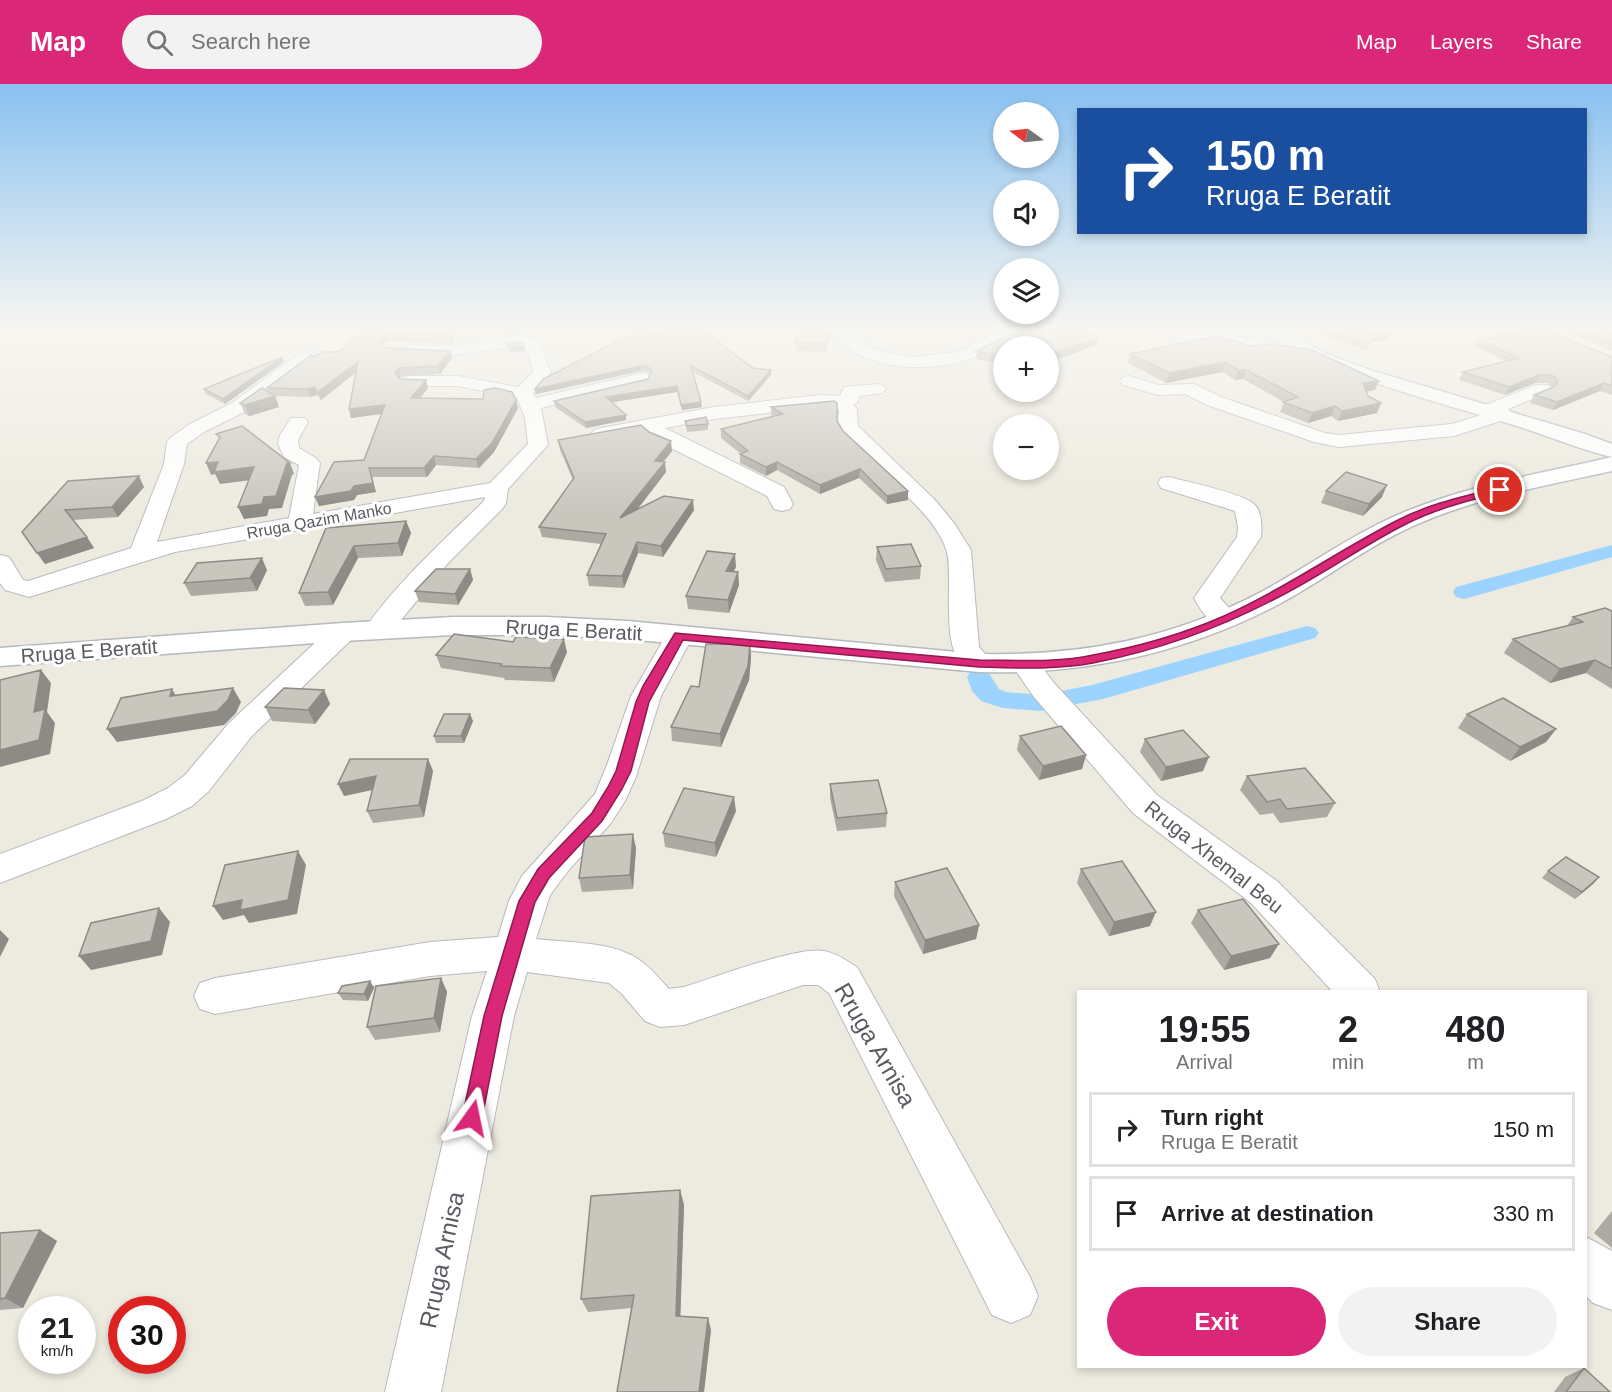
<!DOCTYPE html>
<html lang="en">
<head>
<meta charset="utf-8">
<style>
  :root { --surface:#fff; --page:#f2f2f2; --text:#202124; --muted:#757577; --line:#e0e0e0; --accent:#db2777 }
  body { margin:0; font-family:Arial,sans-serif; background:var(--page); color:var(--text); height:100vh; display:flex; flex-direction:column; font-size:22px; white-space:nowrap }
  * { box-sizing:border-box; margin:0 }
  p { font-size:20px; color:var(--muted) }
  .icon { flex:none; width:33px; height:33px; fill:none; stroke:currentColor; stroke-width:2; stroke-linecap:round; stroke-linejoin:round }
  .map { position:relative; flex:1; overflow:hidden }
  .side { position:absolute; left:1077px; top:906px; width:510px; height:378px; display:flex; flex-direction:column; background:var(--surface); border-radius:0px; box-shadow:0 3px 9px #0003 }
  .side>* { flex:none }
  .guide { position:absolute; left:1077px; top:24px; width:510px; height:126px; border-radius:0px; box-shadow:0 3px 9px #0003; background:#1a4fa0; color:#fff; overflow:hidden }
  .needle { width:39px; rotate:285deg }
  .buttons { position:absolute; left:993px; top:18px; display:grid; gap:12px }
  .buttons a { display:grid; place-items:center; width:66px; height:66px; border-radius:50%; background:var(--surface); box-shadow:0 3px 9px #0003; font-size:30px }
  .speed { position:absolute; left:18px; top:1212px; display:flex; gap:12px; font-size:30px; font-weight:700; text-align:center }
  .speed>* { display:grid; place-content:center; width:78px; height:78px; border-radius:50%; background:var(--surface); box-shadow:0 3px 9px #0003; line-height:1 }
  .speed small { font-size:15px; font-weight:400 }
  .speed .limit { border:9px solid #d22; background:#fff; color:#111 }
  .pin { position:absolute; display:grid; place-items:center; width:51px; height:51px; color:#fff; margin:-26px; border:3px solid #fff; border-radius:50%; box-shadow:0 2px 6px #0007 }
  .me { position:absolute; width:66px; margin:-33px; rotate:12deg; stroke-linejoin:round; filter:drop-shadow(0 0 4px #0008) }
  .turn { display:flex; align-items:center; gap:21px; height:126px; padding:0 30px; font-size:27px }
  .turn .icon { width:78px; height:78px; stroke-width:2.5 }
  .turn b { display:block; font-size:42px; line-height:51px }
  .eta { display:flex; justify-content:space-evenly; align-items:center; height:102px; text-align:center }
  .eta b { font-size:36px; font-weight:600; line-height:42px }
  .button { display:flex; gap:12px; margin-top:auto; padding:12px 30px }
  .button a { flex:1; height:69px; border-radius:36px; background:var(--accent); color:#fff; font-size:24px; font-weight:600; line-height:69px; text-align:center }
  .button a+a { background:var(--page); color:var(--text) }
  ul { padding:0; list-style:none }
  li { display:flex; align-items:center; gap:18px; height:75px; margin:0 12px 9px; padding:0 18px; border:3px solid var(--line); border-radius:0px }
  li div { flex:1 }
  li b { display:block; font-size:22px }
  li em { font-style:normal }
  header { display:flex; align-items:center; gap:36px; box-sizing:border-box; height:84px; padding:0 30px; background:var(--accent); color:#fff }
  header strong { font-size:28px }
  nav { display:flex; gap:33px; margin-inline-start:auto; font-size:21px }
  .search { width:420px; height:54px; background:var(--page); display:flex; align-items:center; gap:15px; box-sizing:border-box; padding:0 21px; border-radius:33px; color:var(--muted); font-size:22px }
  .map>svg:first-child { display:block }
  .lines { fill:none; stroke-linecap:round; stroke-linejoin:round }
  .canal { fill:#9cd4ff; fill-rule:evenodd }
  .minor-casing { stroke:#b7babf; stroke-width:2 }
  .secondary-casing { stroke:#b5b9bf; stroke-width:3 }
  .minor { fill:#fff; fill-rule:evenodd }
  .secondary { fill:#fff; fill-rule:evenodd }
  .wall { fill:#adaaa3 }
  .shaded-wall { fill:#8d8b85 }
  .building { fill:#c9c6be; stroke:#8d8b85; stroke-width:1.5 }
  .route { fill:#db2777; stroke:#8e194d; stroke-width:1.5 }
  .labels { text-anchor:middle; stroke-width:6; stroke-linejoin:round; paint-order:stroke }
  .far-street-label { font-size:16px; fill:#585c61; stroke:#fff }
  .street-label { font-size:20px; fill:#585c61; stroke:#fff }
  .near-street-label { font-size:24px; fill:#585c61; stroke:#fff }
</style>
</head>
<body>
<header>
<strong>Map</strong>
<div class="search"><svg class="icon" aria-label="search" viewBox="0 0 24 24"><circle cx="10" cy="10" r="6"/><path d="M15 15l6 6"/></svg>Search here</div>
<nav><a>Map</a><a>Layers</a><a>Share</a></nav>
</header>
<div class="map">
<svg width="1612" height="1308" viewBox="0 0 1612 1308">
  <rect width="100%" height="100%" fill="#edeadf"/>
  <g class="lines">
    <path class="canal" d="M1612,461v12l-148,42 -8,-2 -3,-5 3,-5z
      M1307,542l8,2 4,5 -4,5 -212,61 -62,12 -38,-3 -22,-7 -9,-10 -5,-14 3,-5 9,-3 9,3 11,17 7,3 35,3 51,-10z"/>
    <g class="minor-casing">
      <path id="minor" d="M830,246h17l22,16 15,6 29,5 44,-5 46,-22h21l-2,3c-19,8 -35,21 -55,27 -44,13 -107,11 -137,-30z
        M1157,246h37l103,16 8,5 -8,5 -132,-21z
        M517,251l22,5 12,33 -18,21 3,4 106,-25 6,1 3,4 -3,4 -107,26 7,37 -40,44 -2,14 -3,5 -55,55 -61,74 -10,2 -10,-2 -4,-6c34,-49 79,-89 121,-130l1,-4 -310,55 -146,45 -24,-7 -5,-7v-28l9,2 14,23 5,1 103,-33 33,-84 3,-22 3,-4 20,-14 42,-21 68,-50 6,-1 8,5 -2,4 -66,50 -42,21 -17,12 -3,20 -27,78 132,-24 10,-53 -15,-8 -6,-13 2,-9 11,-17h14l3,4 -10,18 1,8 17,10 4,5 -7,51 177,-31 38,-39 -3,-26 -8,-20 -59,-12h-49l-6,-1 -3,-4 3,-4 6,-1h49l60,11 15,-15 -7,-25 -9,-2c-20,3 -104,21 -116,5l8,-5 44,1z
        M1129,292l30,9 35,-1 27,13 104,36 14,2 113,-11 32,-10 -3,-4 2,-4 53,-21h12l3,4 -3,4 -40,16 4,5 -2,4 -56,18 -115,11 -25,-5 -107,-37 -22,-11 -27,1 -35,-10 -3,-4 3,-4z
        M877,300l6,1 3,4 -3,4 -23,3 -3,7 -4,1 4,5 1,17 77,74 19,23 17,27 8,97 14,16 -4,6c-59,15 -32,-91 -43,-120 -11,-33 -54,-66 -79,-89 -9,-9 -22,-19 -28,-31 -2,-5 0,-13 0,-19l-4,-3h-14l-107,12 -49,9 119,59 9,17 -3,5 -8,2 -8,-2 -7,-13 -100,-50 -23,-14 -43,8 -7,-2 -3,-4 3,-4 7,-2 113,-21 107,-12 19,1 4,-9z
        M1169,393c16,4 77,17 86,28 7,7 7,23 6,32l-41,61 19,21 -3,6c-22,5 -33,-10 -42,-27l43,-61 1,-10 -3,-16 -74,-23 -3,-5 3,-5z
        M343,540l10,2 4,6 -4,6 -102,99 -42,54 -17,15 -26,13 -166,64v-29l142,-53 26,-13 17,-13 44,-52 104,-97z
        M679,544l10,2 4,6 -32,60 -25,81 -11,24 -14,22 -43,48 -18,24 -14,44c32,4 75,2 102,20 12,8 21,19 31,30l15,-2c30,-9 113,-41 140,-36 12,2 23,10 33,16l173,310 8,19 -8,19 -19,8 -19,-8 -163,-322 -11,-8h-15l-119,40 -24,2 -15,-6 -23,-27 -13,-11 -82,-11 -13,44 -73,376h-56l87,-376 15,-45 -57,5 -215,38 -15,-5 -6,-13 6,-13 15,-5 215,-36 68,-5 11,-36 13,-25 73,-82 12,-29 24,-69 38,-66z
        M1025,571l10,3 19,25 103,112 120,86 98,98 5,13h-47l-82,-89 -118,-90 -99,-116 -23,-33 4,-6z
        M1586,1153l26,14v59l-19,-7 -7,-7z"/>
    </g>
    <g class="secondary-casing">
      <path id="secondary" d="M1260,246h20l47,24 43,16 215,64 27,10v13c-35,-8 -70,-24 -105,-34 -86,-26 -165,-45 -245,-90z
        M1612,373v14c-68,15 -138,27 -201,56 -46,21 -86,52 -130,76 -94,50 -196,72 -302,69l-352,-33 -81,-4h-93l-110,6 -343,25v-18l343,-25 110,-6h93l81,4 352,33c103,2 193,-15 284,-63 44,-24 85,-54 130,-74 69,-31 146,-43 219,-60z"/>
    </g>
    <use href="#minor" class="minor"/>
    <use href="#secondary" class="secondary"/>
  </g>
  <path class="wall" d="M361,246h92v14l-65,-3 -6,4 4,3 64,3 2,7 -12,16 -39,2 -2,2 1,1 26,1 2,8 -8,10 96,2 2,8 -24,44 -15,16 -43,-3 -9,12h-55l4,15 -19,3 -3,5 -35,6 45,-46 17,-46 -30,4 -2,-9 6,-36 -34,27 -4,-5 -7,2 -35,-1 4,11 -30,9 -4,-2 -5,-11 28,-12 -1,-3 49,-32 24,-4z
    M500,246h22l1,4 -9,-1 -13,2z
    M797,246h35v5l-5,9v8l-31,-1z
    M1018,246h22l7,2 1,-2h32l18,8 -2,7 -48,18v-17h-44v18l-28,-5 1,-8z
    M1309,246h72l8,4 -2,7 -17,1 -4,8z
    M1487,246h58l67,27v38l-12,-4 -47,19 -23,-7 4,-8 18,-8 -4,-4h-13l-30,12 -46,-15 4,-8 43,-11 -31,-15 3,-7 25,-2z
    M1562,246h50v21z
    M637,247l116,37 18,2v5l-23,26 -55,-29 9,35 -20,3 -5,-18 -66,10 15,13v5l-40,8 -31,-21 -1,-6 94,-22 3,-5 -3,-2 -7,-1 -105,23 -1,-5z
    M1218,252l157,54 -9,2 2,4 9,17 -39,8 -7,-5 -23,7 -28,-11 4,-10 -41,-23 -8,1 -12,-8 -57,11 -38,-20 2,-9z
    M284,278l-59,42 -19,-10 -2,-5z
    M771,323l66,14 6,10 65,60v9l-21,4 -28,-26 -39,16 -43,-24 -11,6 -26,-13v-9h1l-20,-16v-9l52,-13 -2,-1z
    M685,337l23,3v6l-21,2z
    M558,356l114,11 -9,11 3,10 -29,38h57l-31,47 -25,-4 -14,35 -35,-2 -2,-11 14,-31 -59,-7 -3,-10 34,-47 -13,-30z
    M68,397l76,6 -26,30 -45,3 21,28 -49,16 -23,-32z
    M1326,407l56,6 -19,19 -42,-13z
    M406,437l5,12 -9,23 -44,2 -25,47 -28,1 -6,-13 27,-65z
    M877,463l44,19 -1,13 -35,3 -9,-22z
    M736,483l-3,5h5l1,13 -10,28 -41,-4 -2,-13z
    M470,485l3,11 -15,25 -39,-3 -4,-11z
    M267,486l-10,21 -66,5 -7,-13z
    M1612,527v78l-26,-16 -36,10 -46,-30 9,-14 54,-13 6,-9z
    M750,560l1,14 -2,22 -28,67 -49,-6 -1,-14 28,-40z
    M567,568l-13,30 -49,-2 -1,-2 -63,-10 -5,-13z
    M324,606l6,14 -15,20 -43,-3 -7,-14z
    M1467,630l89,15 -10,13 -36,19 -52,-33z
    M473,637l-9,22h-28l-2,-7z
    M1020,652l66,19 -4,14 -43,11 -22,-30z
    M1145,655l58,32 -42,10 -21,-29z
    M428,675l5,12 -9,46 -51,6 -6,-12 5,-21 -28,6z
    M1247,692l88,27 -8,14 -47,6 -7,-10 -13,2 -20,-25z
    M830,700l57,29 -1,14 -49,4 -7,-33z
    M736,727l-20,46 -51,-10 -2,-14z
    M636,764l-3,41 -51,3 -3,-14z
    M1081,785l69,57 -41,10 -32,-53z
    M1548,787l51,6 -6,7 -18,15 -33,-21z
    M895,798l84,43 -3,14 -53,15 -29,-58z
    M1198,826l72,48 -46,12 -33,-47z
    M441,894l6,14 -7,40 -65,8 -8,-13z
    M370,897l4,7 -6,13 -25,-1 -5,-7z
    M680,1106l4,15 -4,111 31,14 -7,62h-87l15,-84 -44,4 -7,-13z
    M1612,1127v37l-18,-15z
    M40,1146l17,11 -34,67 -23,2v-77z
    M1584,1284l26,24h-56l11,-15z"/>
  <path class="shaded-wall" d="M452,246h1v14l-2,-8z
    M500,246h13l1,3 -13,2z
    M831,246h1v5l-5,9v-8z
    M386,249l2,8 -10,6 -2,-7z
    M1389,250l-2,7 -17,1 3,-7z
    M1098,254l-2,7 -48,18v-8z
    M524,262l1,5 -15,1 -1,-5z
    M450,267l2,7 -12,16 -2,-8z
    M282,273l2,5 -59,42 -2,-5z
    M358,278l2,7 -39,31 -3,-8z
    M1225,278l-2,10 -57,11 3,-10z
    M641,282v5l-105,23 -1,-5z
    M399,284l2,8 -3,5 -3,-8z
    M771,286v5l-23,26v-5z
    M1238,286h8l-3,9 -8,1z
    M1539,291l-4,8 -30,12 4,-8z
    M426,296l2,8 -14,18 -3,-8z
    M1379,297l-4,9 -15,2 3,-9z
    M1604,299l-4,8 -47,19 4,-8z
    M677,302v6l-70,11 -1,-6z
    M314,303l3,8 -7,2 -3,-8z
    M275,312l4,11 -30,9 -4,-11z
    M516,316l2,8 -24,44 -15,16 -3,-9z
    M701,318l1,5 -20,3 -1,-5z
    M1381,319l-4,10 -39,8 4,-10z
    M385,321l2,8 -36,5 -2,-9z
    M1335,322l-4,10 -23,7 4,-10z
    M626,331v5l-40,8 -1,-6z
    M671,357l1,10 -16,20 -1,-10z
    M434,372l2,9 -9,12 -3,-9z
    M218,378l36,5 5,12 -39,5 -5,-10 -4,1 -5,-12z
    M665,378l1,10 -44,57 -2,-11z
    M777,378v8l-11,6v-9z
    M287,379h3l4,11 -2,1 -10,33 -13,1 -2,7 -23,3 -6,-12 26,-10z
    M369,384l7,24 -19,3 -3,5 -35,6 -4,-9 39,-11z
    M860,385l-1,9 -39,16v-9z
    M139,392l5,11 -26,30 -6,-10z
    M1387,401l-5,12 -19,19 6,-12z
    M908,407v9l-21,4v-8z
    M693,416l1,10 -31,47 -2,-11z
    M406,437l5,12 -9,23 -4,-13z
    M87,453l7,11 -49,16 -8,-11z
    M637,458l1,11 -14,35 -2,-12z
    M354,462l4,12 -25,47 -5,-13z
    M735,470l1,13 -9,17 -1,-13z
    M262,474l5,12 -10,21 -7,-13z
    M470,485l3,11 -15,25 -3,-11z
    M738,488l1,13 -10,28 -1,-13z
    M564,555l3,13 -13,30 -4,-14z
    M750,560l1,14 -2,22 -28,67 -1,-13z
    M1595,576l-9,13 -36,10 10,-14z
    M41,586l10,13 -4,29 8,11 -5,31 -50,13v-17l34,-38z
    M233,604l8,14 -5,11 -12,12 -107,17 -10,-13z
    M172,605l8,14 -10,-7z
    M324,606l6,14 -15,20 -7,-14z
    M470,630l3,7 -9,22 -3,-7z
    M1556,645l-10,13 -36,19 10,-14z
    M1086,671l-4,14 -43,11 4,-14z
    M1209,673l-6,14 -42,10 5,-14z
    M428,675l5,12 -9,46 -5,-12z
    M376,692l5,12 -37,8 -6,-12z
    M734,713l2,14 -20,46 -1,-14z
    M633,750l3,14 -3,41 -3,-14z
    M298,767l8,14 -9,49 -48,9 -5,-8 -21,5 -10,-14z
    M1599,793l-6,7 -18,15 7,-7z
    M159,824l11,14 -8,33 -71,15 -12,-14z
    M1156,828l-6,14 -41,10 5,-14z
    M979,841l-3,14 -53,15 2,-14z
    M0,846l9,9 -9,18z
    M1279,860l-9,14 -46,12 7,-14z
    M441,894l6,14 -7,40 -6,-14z
    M370,897l4,7 -6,13 -4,-7z
    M680,1106l4,15 -4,123 -4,-12z
    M40,1146l17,11 -34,67 -18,-10z
    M708,1234l3,12 -7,62h-5z"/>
  <path class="building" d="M361,246h91l-1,6 -65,-3 -10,7 10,8 64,3 -12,15 -39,2 -4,5 5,6 26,1 -15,18 72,1 1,-9 12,-2 16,4 4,8 -24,43 -16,16 -42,-3 -10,12h-55l4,15 -19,3 -3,5 -36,6 19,-35 30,-2 21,-55 -36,4 9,-47 -40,30 -4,-5 -7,2 -40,-1 43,-32h6l7,-4h17z
    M669,246h16l6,1 2,-1h9l51,38 18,2 -23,26 -57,-30 10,36 -20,3 -4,-19 -71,11 20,18 -41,7 -31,-21 94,-22 4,-8 -4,-4 -7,-1 -106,23 8,-10 94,-48 24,3z
    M797,246h34l-4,6v7h-31z
    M1018,246h22l7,2 1,-2h32l18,8 -50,17v-9h-44v10l-27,-5z
    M1330,246h51l8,4 -16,1 -4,9z
    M1506,246h39l67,27v29l-8,-3 -47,19 -23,-7 20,-8 4,-6 -6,-6h-13l-30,12 -46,-15 55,-14 -40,-19 42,-3z
    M1583,246h29v12z
    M1218,252l33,10 21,-2 40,6 67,31 -16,2 5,13 13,7 -39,8 -7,-5 -23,7 -29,-11 15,-5 -52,-27h-8l-13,-8 -56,11 -39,-19z
    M505,258l18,1 1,3 -15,1z
    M282,273l-59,42 -19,-10 34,-14z
    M262,304l13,8 -30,9 -5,-2z
    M834,317l3,2v18l6,10 65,60 -21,5 -27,-27 -40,16 -43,-23 -11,5 -26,-13 8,-3 -27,-22 62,-15 -12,-7z
    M706,333l2,7 -21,2 -2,-5z
    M641,341l8,7 22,9 -16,20 10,1 -45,56 44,-22 29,4 -32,46 -24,-4 -15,34 -35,-1 19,-41 -67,-7 35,-49 -16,-38z
    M242,342l48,37h-3l-11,33 -12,1 -2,7 -24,3 16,-40 -40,5 4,-10 -12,1 14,-26 -4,-3z
    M1346,388l41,13 -18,19 -43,-13z
    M139,392l-27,31 -47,3 22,27 -50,16 -15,-21 46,-51z
    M406,437l-8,22 -44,3 -26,46 -29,1 27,-65z
    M911,460l10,22 -35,3 -9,-22z
    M707,467l28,3 -9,17 12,1 -10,28 -42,-4z
    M262,474l-12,20 -66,5 13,-20z
    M436,485h34l-15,25 -40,-3z
    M1605,524l7,3v58l-17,-9 -35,9 -47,-30 70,-17 -10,-5z
    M454,550l59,8 3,-5 48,2 -14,29 -49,-2 1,-2 -66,-9z
    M706,560h44l-2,22 -28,68 -49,-7 20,-41 8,1z
    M41,586l-7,42 11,-3 -6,31 -39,10v-70z
    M233,604l-5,12 -11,11 -110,18 14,-31 51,-9 -2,7z
    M284,604l40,2 -16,20 -43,-3z
    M1503,614l53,31 -36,18 -53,-33z
    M444,630h26l-9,22h-27z
    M1061,642l25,29 -43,11 -23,-30z
    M1183,646l26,27 -43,10 -21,-28z
    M350,675h78l-9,46 -52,6 9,-35 -38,8z
    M1305,684l30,35 -48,6 -7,-10 -13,3 -20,-26z
    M878,696l9,33 -50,5 -7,-34z
    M684,704l50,9 -19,46 -52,-10z
    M633,750l-3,41 -51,3 6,-41z
    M298,767l-10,49 -48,10 2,-10 -29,6 12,-41z
    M1566,773l33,20 -17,15 -34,-21z
    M1122,777l34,51 -42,10 -33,-53z
    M947,784l32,57 -54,15 -30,-58z
    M1243,815l36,45 -48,12 -33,-46z
    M159,824l-8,33 -72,15 12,-33z
    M441,894l-7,40 -67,9 9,-41z
    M370,897l-6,13 -26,-1 4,-7z
    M680,1106l-4,126 32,2 -9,74h-82l17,-97 -53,4 10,-103z
    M40,1146l-35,68 -5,1v-66z
    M1584,1284l26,24h-44z"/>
  <linearGradient id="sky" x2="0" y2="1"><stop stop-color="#89c1f1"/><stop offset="0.57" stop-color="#f7f6f1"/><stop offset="1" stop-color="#f7f6f1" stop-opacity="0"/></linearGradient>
  <rect width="1612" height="429" fill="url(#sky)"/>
  <path class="route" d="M1500,403l3,1v4c-33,8 -68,17 -99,33 -45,23 -86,53 -131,75 -56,29 -118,51 -180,63 -37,7 -77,5 -114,4l-296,-27 -34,62 -18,69 -9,18 -20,32 -53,57 -14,24 -33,114 -20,102 -3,7 -7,3 -7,-3 -3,-7 22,-102 35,-115 19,-32 54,-56 16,-26 8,-16 20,-69 7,-16 32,-53 304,27c37,0 77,3 114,-5 44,-8 90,-21 131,-39 60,-27 114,-65 172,-95 32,-17 69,-25 104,-34z"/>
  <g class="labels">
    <g class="far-street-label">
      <text transform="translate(319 436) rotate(-10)" y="6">Rruga Qazim Manko</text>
    </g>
    <g class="street-label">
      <text transform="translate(574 546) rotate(3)" y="7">Rruga E Beratit</text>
      <text transform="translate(89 567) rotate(-4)" y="7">Rruga E Beratit</text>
      <text transform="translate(1214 773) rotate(38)" y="7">Rruga Xhemal Beu</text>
    </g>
    <g class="near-street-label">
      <text transform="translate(875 961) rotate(60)" y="8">Rruga Arnisa</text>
      <text transform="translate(442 1176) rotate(-78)" y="8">Rruga Arnisa</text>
    </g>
  </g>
</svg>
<div class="buttons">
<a><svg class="needle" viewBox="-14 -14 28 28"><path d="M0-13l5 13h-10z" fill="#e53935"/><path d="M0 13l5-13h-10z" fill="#757577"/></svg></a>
<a><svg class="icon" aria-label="sound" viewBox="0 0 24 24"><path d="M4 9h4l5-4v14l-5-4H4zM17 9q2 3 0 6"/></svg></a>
<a><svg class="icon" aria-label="layers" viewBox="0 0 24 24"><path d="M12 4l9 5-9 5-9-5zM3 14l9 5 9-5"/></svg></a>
<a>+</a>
<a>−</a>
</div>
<div class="speed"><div>21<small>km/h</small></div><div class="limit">30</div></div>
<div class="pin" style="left:1500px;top:406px;background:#d93025"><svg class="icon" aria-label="arrive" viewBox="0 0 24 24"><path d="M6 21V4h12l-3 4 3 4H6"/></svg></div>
<svg class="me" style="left:472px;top:1034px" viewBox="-20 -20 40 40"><path d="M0-17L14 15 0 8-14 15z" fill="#db2777" stroke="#fff" stroke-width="4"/></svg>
<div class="guide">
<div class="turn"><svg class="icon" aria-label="right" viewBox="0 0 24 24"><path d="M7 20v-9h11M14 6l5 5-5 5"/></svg><div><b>150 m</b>Rruga E Beratit</div></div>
</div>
<section class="side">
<div class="eta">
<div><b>19:55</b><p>Arrival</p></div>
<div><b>2</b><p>min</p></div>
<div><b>480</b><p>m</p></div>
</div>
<ul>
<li><svg class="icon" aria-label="right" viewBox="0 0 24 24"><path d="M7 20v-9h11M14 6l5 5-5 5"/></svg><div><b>Turn right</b><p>Rruga E Beratit</p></div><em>150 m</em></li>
<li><svg class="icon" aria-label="arrive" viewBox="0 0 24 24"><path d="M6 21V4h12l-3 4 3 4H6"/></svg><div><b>Arrive at destination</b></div><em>330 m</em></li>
</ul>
<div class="button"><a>Exit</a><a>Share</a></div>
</section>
</div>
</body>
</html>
